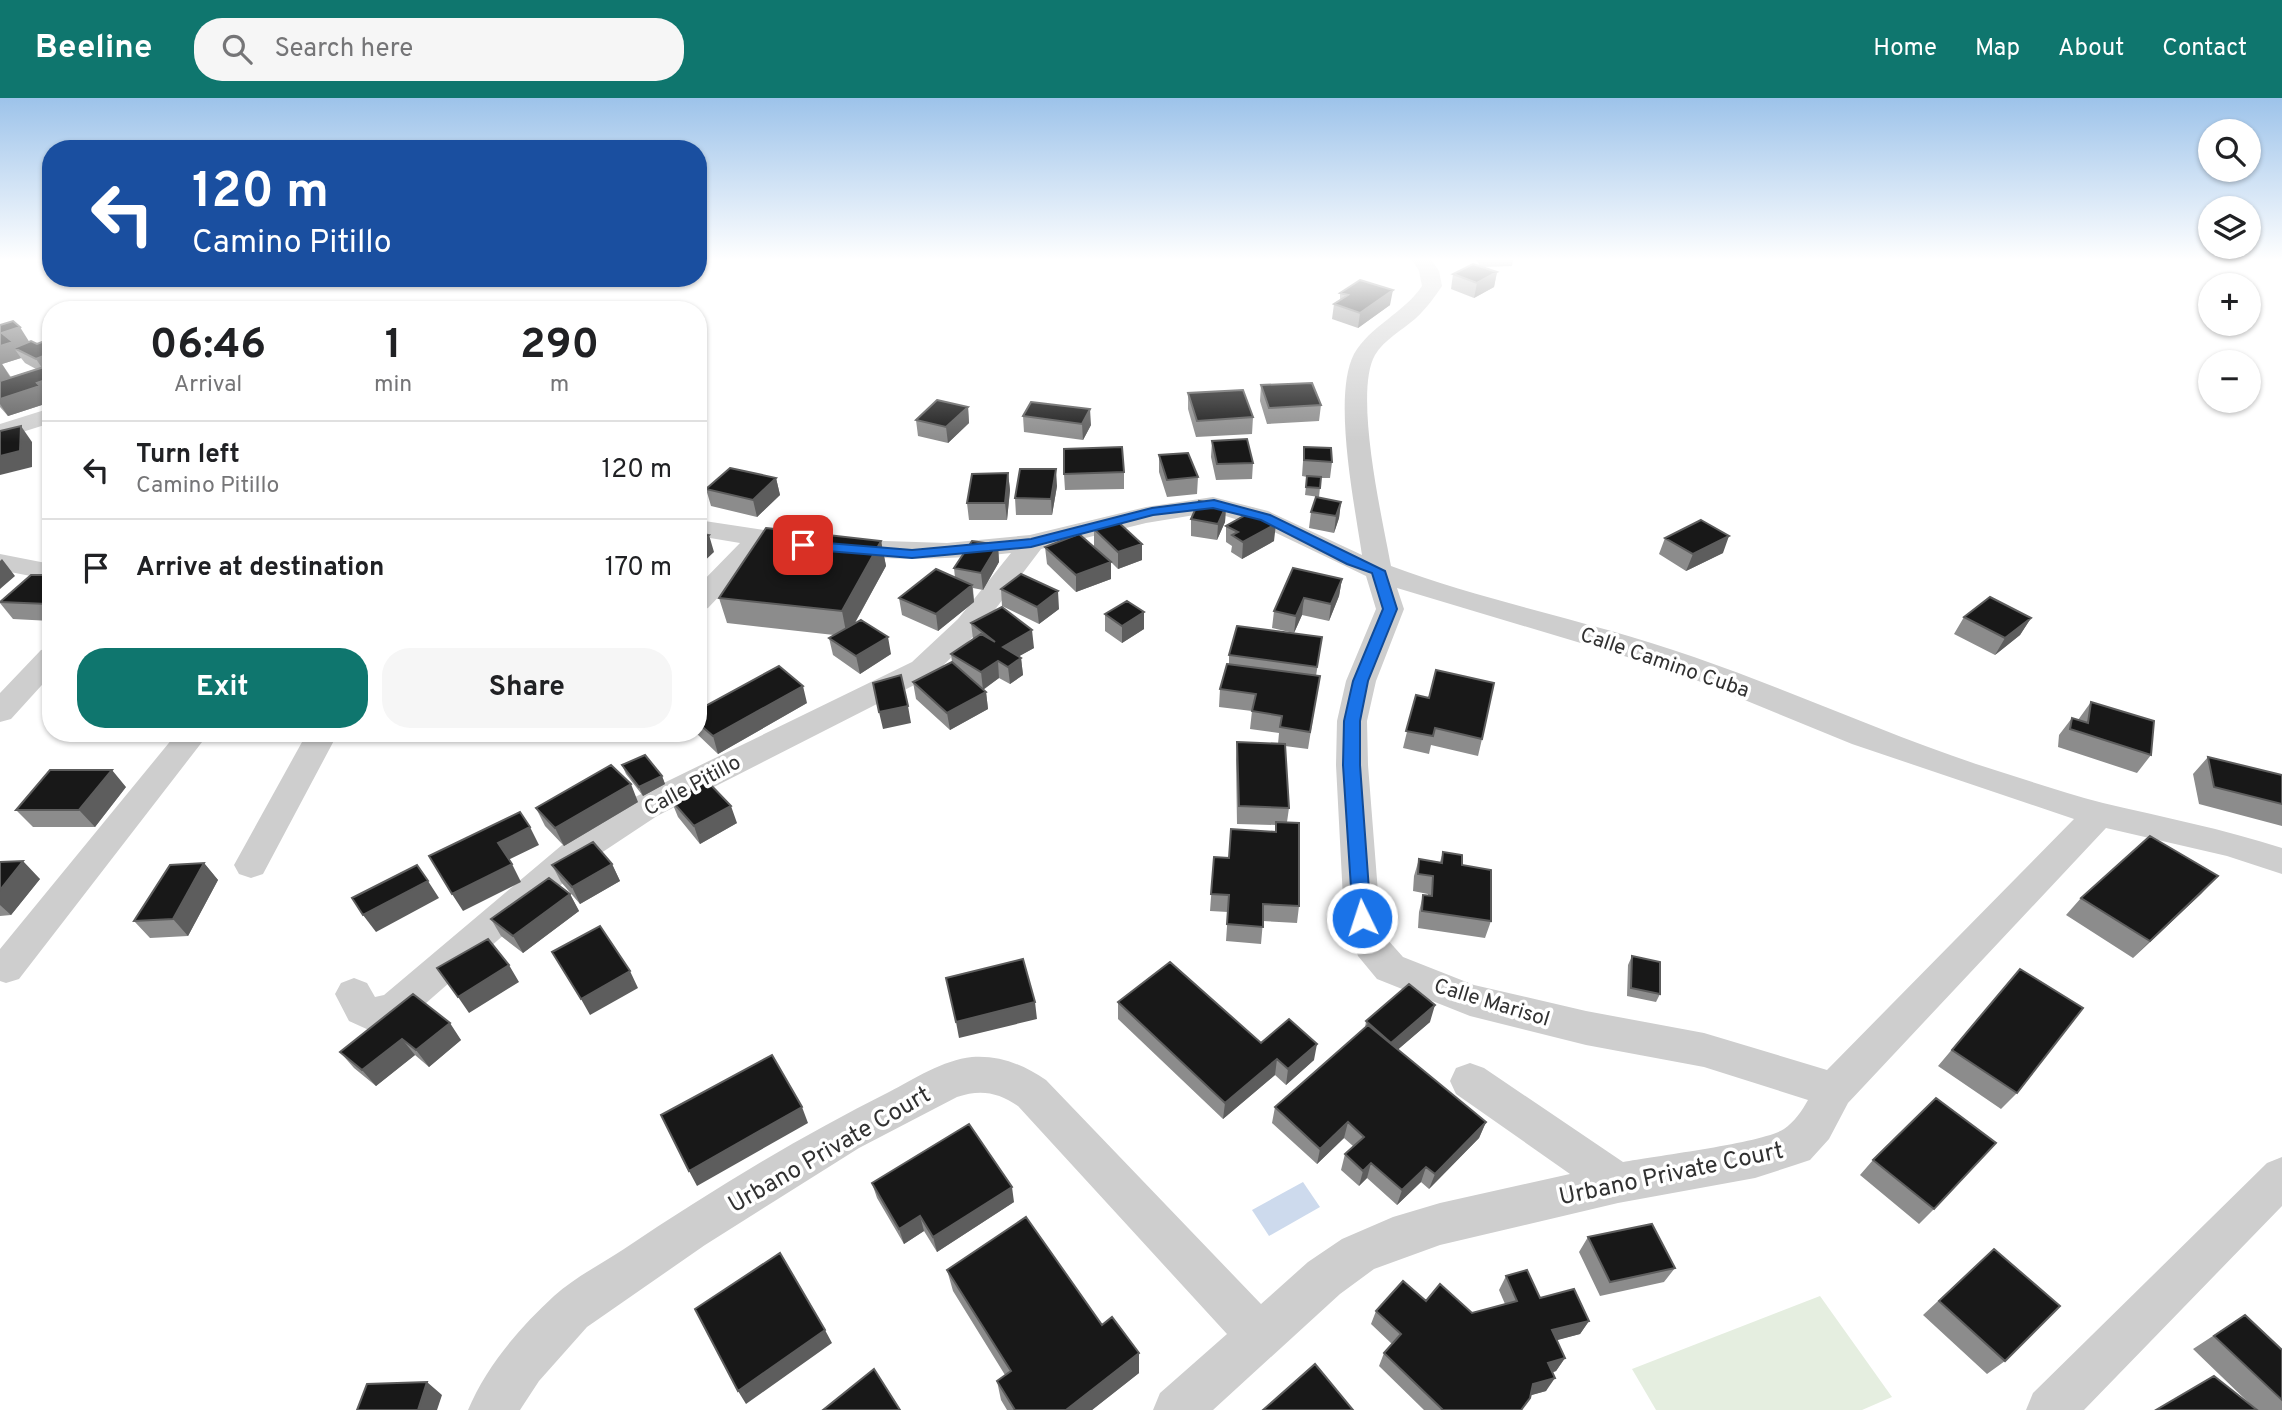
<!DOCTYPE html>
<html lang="en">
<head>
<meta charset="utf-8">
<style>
  :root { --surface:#fff; --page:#f6f6f6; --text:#202124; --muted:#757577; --line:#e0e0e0; --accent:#0f766e }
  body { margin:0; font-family:Overpass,sans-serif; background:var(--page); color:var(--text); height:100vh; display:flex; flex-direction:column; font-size:26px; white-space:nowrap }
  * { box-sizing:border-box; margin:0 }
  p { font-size:23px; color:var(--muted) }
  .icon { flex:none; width:38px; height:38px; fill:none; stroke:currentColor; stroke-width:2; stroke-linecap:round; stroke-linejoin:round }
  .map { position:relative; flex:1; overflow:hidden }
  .side { position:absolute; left:42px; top:203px; width:665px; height:441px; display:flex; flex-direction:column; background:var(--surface); border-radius:28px; box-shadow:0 2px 5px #0004 }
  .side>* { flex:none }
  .hud { position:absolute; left:42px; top:42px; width:665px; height:147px; border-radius:28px; box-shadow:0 2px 5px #0004; background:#1a4fa0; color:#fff; overflow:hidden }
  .controls { position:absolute; left:2198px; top:21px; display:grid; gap:14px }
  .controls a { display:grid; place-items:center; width:63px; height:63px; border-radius:50%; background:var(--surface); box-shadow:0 2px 5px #0004; font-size:35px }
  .pin { position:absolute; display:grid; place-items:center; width:60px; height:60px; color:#fff; margin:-30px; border-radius:14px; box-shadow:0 4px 10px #0006 }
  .me { position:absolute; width:77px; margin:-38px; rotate:356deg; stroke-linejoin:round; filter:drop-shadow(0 0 5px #0008) }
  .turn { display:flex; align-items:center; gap:24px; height:147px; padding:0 35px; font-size:32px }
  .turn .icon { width:91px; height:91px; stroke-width:2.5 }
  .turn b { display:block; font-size:49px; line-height:60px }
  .eta { display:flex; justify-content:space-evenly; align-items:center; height:119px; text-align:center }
  .eta b { font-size:42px; font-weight:700; line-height:49px }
  .action { display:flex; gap:14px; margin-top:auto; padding:14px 35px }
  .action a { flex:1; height:80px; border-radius:28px; background:var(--accent); color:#fff; font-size:28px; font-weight:700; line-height:80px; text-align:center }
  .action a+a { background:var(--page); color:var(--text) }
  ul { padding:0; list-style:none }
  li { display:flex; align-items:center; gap:21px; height:98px; padding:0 35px; border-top:2px solid var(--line) }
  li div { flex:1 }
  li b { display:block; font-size:26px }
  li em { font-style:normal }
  header { display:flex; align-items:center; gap:42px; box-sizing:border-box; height:98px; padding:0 35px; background:var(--accent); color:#fff }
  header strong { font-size:33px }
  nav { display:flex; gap:38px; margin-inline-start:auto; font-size:24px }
  .search { width:490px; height:63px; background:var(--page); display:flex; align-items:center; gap:18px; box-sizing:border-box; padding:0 24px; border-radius:28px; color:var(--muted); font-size:26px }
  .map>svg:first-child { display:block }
  .green { fill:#e5eee0 }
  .water { fill:#cddaed }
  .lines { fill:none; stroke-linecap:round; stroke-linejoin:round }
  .minor { fill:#cecece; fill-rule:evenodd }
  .wall { fill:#8c8c8c; fill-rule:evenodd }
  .shaded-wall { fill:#5d5d5d }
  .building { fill:#181818; stroke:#5d5d5d; stroke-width:2 }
  .route { fill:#1a73e8; stroke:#114b97; stroke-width:2 }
  .labels { text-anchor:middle; stroke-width:7; stroke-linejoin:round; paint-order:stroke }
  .street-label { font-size:21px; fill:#313131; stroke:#fff }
  .near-street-label { font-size:24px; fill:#313131; stroke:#fff }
</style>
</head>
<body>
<header>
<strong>Beeline</strong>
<div class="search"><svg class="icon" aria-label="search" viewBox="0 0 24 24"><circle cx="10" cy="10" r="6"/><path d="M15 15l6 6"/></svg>Search here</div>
<nav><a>Home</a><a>Map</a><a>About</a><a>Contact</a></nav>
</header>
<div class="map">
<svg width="2282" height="1312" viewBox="0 0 2282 1312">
  <rect width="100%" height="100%" fill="#fff"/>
  <path class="green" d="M1820,1198l72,101 -30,13h-206l-24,-41z"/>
  <path class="water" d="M1303,1084l17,25 -51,29 -17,-26z"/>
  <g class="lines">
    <path class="minor" d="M1411,160h19l9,13 3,15c-8,12 -16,23 -27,33 -13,11 -31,21 -40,36 -22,38 8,167 16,211 99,37 204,56 303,91 95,33 187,75 282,107 42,13 84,28 127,39 60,14 120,26 179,45v26l-55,-18 -121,-28 -258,275 -19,36 -19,21 -15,5 -40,13 -137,25 -178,42 -66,24 -34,25 -127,116h-60l7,-17 67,-59 -209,-228c-20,-14 -38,-17 -61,-9l-98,51 -154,97 -118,82 -48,54 -19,29h-52c18,-43 51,-82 86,-114 20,-18 47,-32 70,-47 85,-57 173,-111 265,-157 25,-13 54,-32 83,-35 28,-2 52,8 74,23l215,224 47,-42 34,-23 51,-22 47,-14 130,-29 -114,-80 -6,-13 6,-13 14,-5 14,5 139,94c31,-6 140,-19 161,-33 10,-7 18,-18 24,-29l-104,-33 -118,-22 -116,-29 -93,-37 -19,-23 -14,-38 -8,-153 1,-44 9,-40 30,-72 -10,-33 -96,-46 -57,-18 -67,11 -105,26 -63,83 -46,44 -275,140 -71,47 -177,155 -38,13 -22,-10 -14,-27 6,-11 13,-5 13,5 8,14 9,-2 178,-150 71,-47 279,-136 46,-43 53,-66c-82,10 -164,6 -245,-6l-58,61 -10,3v-25l42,-43 -42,-7v-16l124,19 125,4 83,-8 116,-28 67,-10 55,14 94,44c-7,-48 -30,-159 -8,-201 16,-28 50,-41 68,-68l-3,-15zM1397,490l277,83 178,73 222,75 -247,251 -123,-37 -118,-22 -112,-26 -71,-28 -16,-18 -7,-21 -12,-153 -1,-44 9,-40 28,-72z
      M51,310v15l-51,16v-15z
      M0,456l51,10v16l-51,-10z
      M51,550v27l-40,44 -11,3v-29l41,-43z
      M177,635h32l-190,246 -13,4 -6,-2v-32z
      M307,635h31l-75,141 -12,4 -12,-4 -5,-9z
      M2282,1059v49l-198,204h-58l7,-17 234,-230z"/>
  </g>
  <path class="wall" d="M1475,160h38l-1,8 -28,1 13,5 -3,15 -20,11 -23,-9 2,-15 27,-8z
    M1340,195l50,12 -32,23 -26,-9 2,-15 6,-3z
    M0,227l29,17 8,2 14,-5v58l-2,1 2,4 -43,14 -8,-9zM21,260l4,5 11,6 -25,8 -9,-13z
    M1261,287l60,20 -2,16 -52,3 -7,-23z
    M1188,295l65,24 -1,17 -56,3 -8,-28z
    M968,309l1,16 -21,20 -30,-7 -2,-16z
    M1023,318l68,9 -8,15 -59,-8z
    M1212,343l41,22 -1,16 -36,1 -5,-23z
    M1304,349l28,15 -2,16h-9l-2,19 -14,-2 2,-18 -5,-1z
    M1159,357l39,22 -1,17 -30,3 -8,-25z
    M1124,374v17l-59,1 -1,-16z
    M1008,375l2,17 -3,30h-38l-2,-17z
    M776,380l4,17 -23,22 -46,-11 -5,-17z
    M1057,388l-5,29h-36l-1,-17z
    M1341,404l-2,16 -5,15 -25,-5 2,-16z
    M1226,408l-1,16 -8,18 -26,-4v-17z
    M1226,428l48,15 -32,18 -11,-7 1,-6 -6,-4z
    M1094,431l48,31 -24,9 -7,-7v17l-35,13 -29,-28 -2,-17 61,11 -12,-12z
    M1665,440l58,15 -37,18 -27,-17z
    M881,443l5,25 -31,57 36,31 -31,20 -27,-19 -4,-17 5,-3 -107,-12 -8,-25z
    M998,447l1,17 -16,28 -10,-2 1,14 -36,29 -36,-16 -3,-17 56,-20 -1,-10z
    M51,477v46l-38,-2 -13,-16v-1z
    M1342,481l-3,17 -10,25 -27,-6 -8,18 -22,-5 2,-17z
    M1001,491l58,20 -20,15 -37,-18z
    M1105,516l39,15 -22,14 -17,-12z
    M1964,519l67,1 -11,17 -25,20 -41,-21z
    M971,525l63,25 -15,8 2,2 2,17 -13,9 -11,-6 -16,11 3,3 2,17 -38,21 -34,-31 -3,-17 39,-20 -1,-8 22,-15z
    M1322,539l-6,39 1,17 -9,56 -23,-3 4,62 -2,14 12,84 -2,17 -34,-2 -2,23 -35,-3 2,-29 -18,-1 4,-54 15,1 46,-26 1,-7 -39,-1 -1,-64 1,-18 41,2 1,-11 -29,-4 2,-18 -33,-4 1,-18 9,-25v-9z
    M1416,597l66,44 -4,17 -47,-11 -2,9 -26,-6z
    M2091,604l60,53 -14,18 -79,-26 1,-12 13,-17 6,2z
    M807,605l-89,51 -22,-21h2v-23z
    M2208,659l74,18v51l-83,-22 -6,-30z
    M622,667l40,11 3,8 -22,12 -17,-22z
    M126,689l-31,40h-62l-17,-17z
    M671,702l66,23 -37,21 -22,-27z
    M638,704l-74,44 -19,-20 -9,-18z
    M1443,754l19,13 29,56 -6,17 -67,-10 1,-16 4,-17 5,1v-2l-15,-3 1,-15 5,-17 21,3z
    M0,764l40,17 -29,36 -11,1z
    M204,765l14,17 -30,56 -38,2 -16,-17z
    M612,766l8,17 -40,23 -19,-22 -9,-17z
    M2218,778l-85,82 -67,-43 15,-17z
    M570,796l9,17 -56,42 -22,-17 -10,-17z
    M1632,858l28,38 -4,8 -29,-6 1,-31z
    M2020,871l-3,124 -16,16 -63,-43z
    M413,896l48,46 -32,27 -14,-12 -39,31 -22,-18 -14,-16z
    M1118,904l143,41 53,17 -28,25 -11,-10 -52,44 -105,-100z
    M1366,923l64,1 -33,28 89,72 -7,16 -50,51 -8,-7 -24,23 -30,-27 -8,8 -18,-16 4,-16 8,-8 -9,-8 -27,26 -45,-41 3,-16 90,-79z
    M1873,1062l61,49 -15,15 -59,-49z
    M872,1085l142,19 -77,50 -13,-21 -20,13 -27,-46z
    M1588,1139l87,31 -11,14 -64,14 -21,-44z
    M1994,1151l11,112 -18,13 -64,-59z
    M947,1172l155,55 37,48 -47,37h-85l-6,-10 -4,-19 8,-6 -52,-84z
    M1506,1178l34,22 49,23 -9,13 -24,6 9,18 -9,13 -4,2 -6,18 -15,4 -9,15h-98l-45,-44 5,-13 8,-9 -21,-20 5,-13 50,-10 46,12 33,-9 -6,-14z
    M2245,1217l37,35v60h-127l95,-6 -57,-55z"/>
  <path class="shaded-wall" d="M1497,174l-3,15 -20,11 3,-15z
    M1393,192l-3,15 -32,23 2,-15z
    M20,229l10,16 -16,5 7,10 -19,6 11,18 -13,3v-39l2,-13z
    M51,255v20l-4,2 -11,-16z
    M51,280v19l-2,1 2,4 -43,14 -8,-12v-5l37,-16z
    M968,309l1,16 -21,20 -2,-16z
    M1090,311l1,16 -8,15 -1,-16z
    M21,328l11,16v25l-32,8v-19z
    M1056,371l1,17 -5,29 -1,-16z
    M1008,375l2,17 -3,30 -2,-17z
    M703,380l4,17 -9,12v-23z
    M776,380l4,17 -23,22 -4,-17z
    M1341,404l-2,16 -5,15 2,-17z
    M1226,408l-1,16 -8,18 1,-16z
    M1276,426l-2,17 -32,18 1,-17z
    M709,437l5,17 -16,15v-22z
    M1729,438l-6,17 -37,18 7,-17z
    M881,443l5,25 -39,71 -5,-26z
    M1142,446v16l-24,9v-17z
    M998,447l1,17 -16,28 -2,-17z
    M2,461l13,17 -15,13v-28z
    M1111,464v17l-35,13v-17z
    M1342,481l-3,17 -10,25 2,-17z
    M972,487l2,17 -36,29 -2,-17z
    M1058,493l1,18 -20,15 -2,-17z
    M1304,500l-2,17 -8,18 2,-17z
    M1144,514v17l-22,14v-17z
    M2031,520l-11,17 -25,20 10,-17z
    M1032,532l2,18 -29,16 -2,-17z
    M888,539l3,17 -31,20 -4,-18z
    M1021,560l2,17 -13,9 -2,-17z
    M998,563l1,17 -16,12 -2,-18z
    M803,588l4,17 -89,51 -5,-18z
    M986,594l2,17 -38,21 -3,-17z
    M908,608l3,17 -28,6 -4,-17z
    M112,672l14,17 -31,40 -16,-17z
    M662,678l3,8 -22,12 -4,-9z
    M631,686l7,18 -74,44 -9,-18z
    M731,708l6,17 -37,21 -6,-18z
    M530,729l9,18 -31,15 -10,-17z
    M23,763l17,18 -29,36 -11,-10v-15z
    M204,765l14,17 -30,56 -15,-17z
    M512,766l9,18 -58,29 -11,-17z
    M612,766l8,17 -40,23 -8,-17z
    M2218,778l-17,18 -68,64 17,-17z
    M428,783l11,17 -63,34 -13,-17z
    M570,796l9,17 -56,42 -10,-17z
    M509,867l10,17 -50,31 -11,-16z
    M630,873l8,17 -48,27 -9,-16z
    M1035,904l2,17 -78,19 -3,-16z
    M1435,907l-5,17 -43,37 4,-16z
    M450,925l11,17 -32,27 -13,-17z
    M402,941l13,16 -39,31 -14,-16z
    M1317,946l-3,16 -28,25 2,-16z
    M1277,961l-2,16 -52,44 2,-16z
    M802,1009l6,16 -111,63 -8,-15z
    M1348,1024l-4,16 -27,26 3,-15z
    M1486,1024l-7,16 -50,51 6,-15z
    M1371,1065l-4,15 -8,8 4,-15z
    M1426,1069l-5,15 -24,23 5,-15z
    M1012,1089l2,15 -77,50 -4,-15z
    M920,1118l4,15 -20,13 -5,-15z
    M1589,1223l-9,13 -37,10 9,-14z
    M825,1232l7,13 -86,61 -8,-13z
    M1139,1255v20l-47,37h-26z
    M1565,1260l-9,13 -17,5 9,-13z
    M1555,1280l-9,13 -21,6 8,-13z
    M427,1284l15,13 -5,15h-19z"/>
  <path class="building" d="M1473,166l24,8 -20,11 -24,-9z
    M1360,182l33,10 -33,23 -26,-9 14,-9 -8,-2z
    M13,223l7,6 -18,6 11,9 -13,4v-21z
    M50,241l1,14 -15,6 -22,-11 17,-7 6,3z
    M44,269l7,7v4l-14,5 3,3 -40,13v-18z
    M1312,285l9,22 -52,3 -8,-23z
    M1243,292l10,27 -56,4 -9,-28z
    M937,302l31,7 -22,20 -30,-7z
    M1031,304l59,7 -8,15 -59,-8z
    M21,328l-1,25 -20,5v-25z
    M1247,341l6,24 -36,1 -5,-23z
    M1122,349l2,25 -60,2v-25z
    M1304,349l27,1 1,14 -28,-2z
    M1188,355l10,24 -31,3 -8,-25z
    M730,370l46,10 -23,22 -47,-11z
    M1020,371h36l-5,30 -36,-1z
    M1008,375l-3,30h-38l5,-29z
    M1307,378l14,1 -1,11 -14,-1z
    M1316,399l25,5 -5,14 -25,-4z
    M1199,403l27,5 -8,18 -27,-5z
    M1253,413l23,13 -33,18 -11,-7 6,-3 -12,-6z
    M1701,422l28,16 -36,18 -28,-16z
    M1117,423l25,23 -24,8 -24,-23z
    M766,430l115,13 -39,70 -123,-13z
    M698,435l11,2 -11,10z
    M1079,436l32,28 -35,13 -31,-28z
    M972,443l26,4 -17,28 -27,-5z
    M1293,470l49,11 -11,25 -27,-6 -8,18 -22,-5z
    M936,471l36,16 -36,29 -37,-16z
    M1021,476l37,17 -21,16 -36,-18z
    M31,477h20v26l-3,3 -48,-2z
    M1990,499l41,21 -26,20 -41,-21z
    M1127,503l17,11 -22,14 -17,-12z
    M1002,509l30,23 -29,17 18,11 -13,9 -10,-6 -17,11 -30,-18 30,-20 14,8 -24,-19z
    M861,522l27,17 -32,19 -27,-18z
    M1237,528l85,11 -5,30 -88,-12z
    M952,564l34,30 -39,21 -34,-31z
    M1227,566l93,12 -10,56 -30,-5 2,-11 -30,-5 4,-17 -36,-5z
    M779,568l24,20 -90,50 -15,-13v-13z
    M1436,572l58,13 -12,56 -47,-11 -2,8 -27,-5 10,-36 13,3z
    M901,577l7,31 -29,6 -6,-29z
    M2091,604l63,19 -3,34 -81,-26 2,-11 16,5z
    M1237,644l48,2 4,64 -50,-2z
    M645,657l17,21 -23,11 -17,-22z
    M2208,659l74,18v29l-68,-17z
    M611,667l20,19 -76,44 -19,-20z
    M50,672h62l-33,40h-63z
    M707,683l24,25 -37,20 -23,-26z
    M520,714l10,15 -32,16 14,21 -60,30 -23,-38z
    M1276,724l23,1v83l-36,-2v23l-36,-3 2,-29 -18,-1 3,-37 15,1 2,-29 45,3z
    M2150,738l68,40 -68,65 -69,-43z
    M593,744l19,22 -40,23 -20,-22z
    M1443,754l19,3v10l29,5v51l-69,-10 1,-16 9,1 1,-20 -15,-2 1,-15 23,4z
    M23,763l-23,29v-28z
    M204,765l-31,56 -39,2 36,-56z
    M417,767l11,16 -65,34 -11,-17z
    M549,780l21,16 -57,42 -22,-17z
    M600,828l30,45 -49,28 -29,-47z
    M488,841l21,26 -51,32 -21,-29z
    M1632,858l28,6v32l-29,-6z
    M1023,861l12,43 -79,20 -10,-44z
    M1170,864l91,81 28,-24 28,25 -29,25 -11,-10 -52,44 -107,-101z
    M2020,871l63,39 -66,85 -65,-43z
    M1409,886l26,21 -44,38 -25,-22z
    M413,896l37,29 -34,27 -14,-11 -40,31 -22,-18z
    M1368,927l118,97 -51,52 -9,-7 -24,23 -31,-27 -8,8 -18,-17 19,-17 -16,-15 -28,27 -45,-42z
    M772,957l30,52 -113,64 -28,-56z
    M1936,1000l60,45 -62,66 -61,-49z
    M969,1026l43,63 -79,50 -13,-21 -21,13 -27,-46z
    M1026,1119l76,108 10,-8 27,36 -73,57h-51l-18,-29 14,-10 -64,-101z
    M1652,1126l23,44 -65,14 -22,-45z
    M1994,1151l66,57 -55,55 -66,-60z
    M780,1155l45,77 -87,61 -43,-82z
    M1527,1172l13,28 34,-9 15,32 -37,9 13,28 -17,5 7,15 -22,6 -3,14 -9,12h-78l-59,-57 17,-19 -25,-23 27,-30 23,20 14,-17 32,29 45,-12 -11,-25z
    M2245,1217l37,35v50l-68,-64z
    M1315,1266l38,46h-90z
    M874,1271l26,41h-77z
    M2214,1278l43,34h-101z
    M427,1284l-9,28h-61l10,-26z"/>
  <linearGradient id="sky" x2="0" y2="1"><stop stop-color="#9dc3ea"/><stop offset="0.47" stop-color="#fff"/><stop offset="1" stop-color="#fff" stop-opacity="0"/></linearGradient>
  <rect width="2282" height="344" fill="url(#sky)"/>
  <path class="route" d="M1214,402l56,15 115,56 12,38 -29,72 -8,40v44l11,153 -3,6 -6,2 -7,-2 -2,-6 -10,-153 1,-44 9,-40 30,-72 -11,-36 -25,-9 -86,-44 -48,-12 -60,7 -122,32 -119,11 -109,-9 -7,-4 7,-4 109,9 119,-11 121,-31z"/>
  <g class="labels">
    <g class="street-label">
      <text transform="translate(1665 564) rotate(19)" y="7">Calle Camino Cuba</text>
      <text transform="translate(692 687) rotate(-28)" y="7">Calle Pitillo</text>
      <text transform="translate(1492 904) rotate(17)" y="7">Calle Marisol</text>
    </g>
    <g class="near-street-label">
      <text transform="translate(829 1051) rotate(-30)" y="8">Urbano Private Court</text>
      <text transform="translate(1671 1075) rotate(-12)" y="8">Urbano Private Court</text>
    </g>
  </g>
</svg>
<div class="controls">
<a><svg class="icon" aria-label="search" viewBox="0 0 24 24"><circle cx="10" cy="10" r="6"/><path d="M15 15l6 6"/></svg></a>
<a><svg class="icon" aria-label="layers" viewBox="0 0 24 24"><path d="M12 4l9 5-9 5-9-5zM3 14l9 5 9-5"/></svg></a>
<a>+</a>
<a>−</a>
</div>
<div class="pin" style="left:803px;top:447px;background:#d93025"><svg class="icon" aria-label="arrive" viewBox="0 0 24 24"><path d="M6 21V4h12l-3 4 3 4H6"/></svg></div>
<svg class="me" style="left:1362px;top:820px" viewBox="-20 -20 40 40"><circle r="17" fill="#1a73e8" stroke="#fff" stroke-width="3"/><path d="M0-11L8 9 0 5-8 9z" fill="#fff"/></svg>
<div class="hud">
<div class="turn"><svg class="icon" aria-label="left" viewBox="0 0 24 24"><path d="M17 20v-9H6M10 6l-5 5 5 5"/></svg><div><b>120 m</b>Camino Pitillo</div></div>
</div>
<section class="side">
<div class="eta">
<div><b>06:46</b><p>Arrival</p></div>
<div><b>1</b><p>min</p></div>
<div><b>290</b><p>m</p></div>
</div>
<ul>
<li><svg class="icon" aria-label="left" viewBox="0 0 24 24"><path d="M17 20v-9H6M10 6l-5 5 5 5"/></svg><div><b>Turn left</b><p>Camino Pitillo</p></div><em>120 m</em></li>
<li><svg class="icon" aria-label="arrive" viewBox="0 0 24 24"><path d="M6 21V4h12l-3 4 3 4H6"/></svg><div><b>Arrive at destination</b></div><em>170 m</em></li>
</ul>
<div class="action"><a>Exit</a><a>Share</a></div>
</section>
</div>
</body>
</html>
